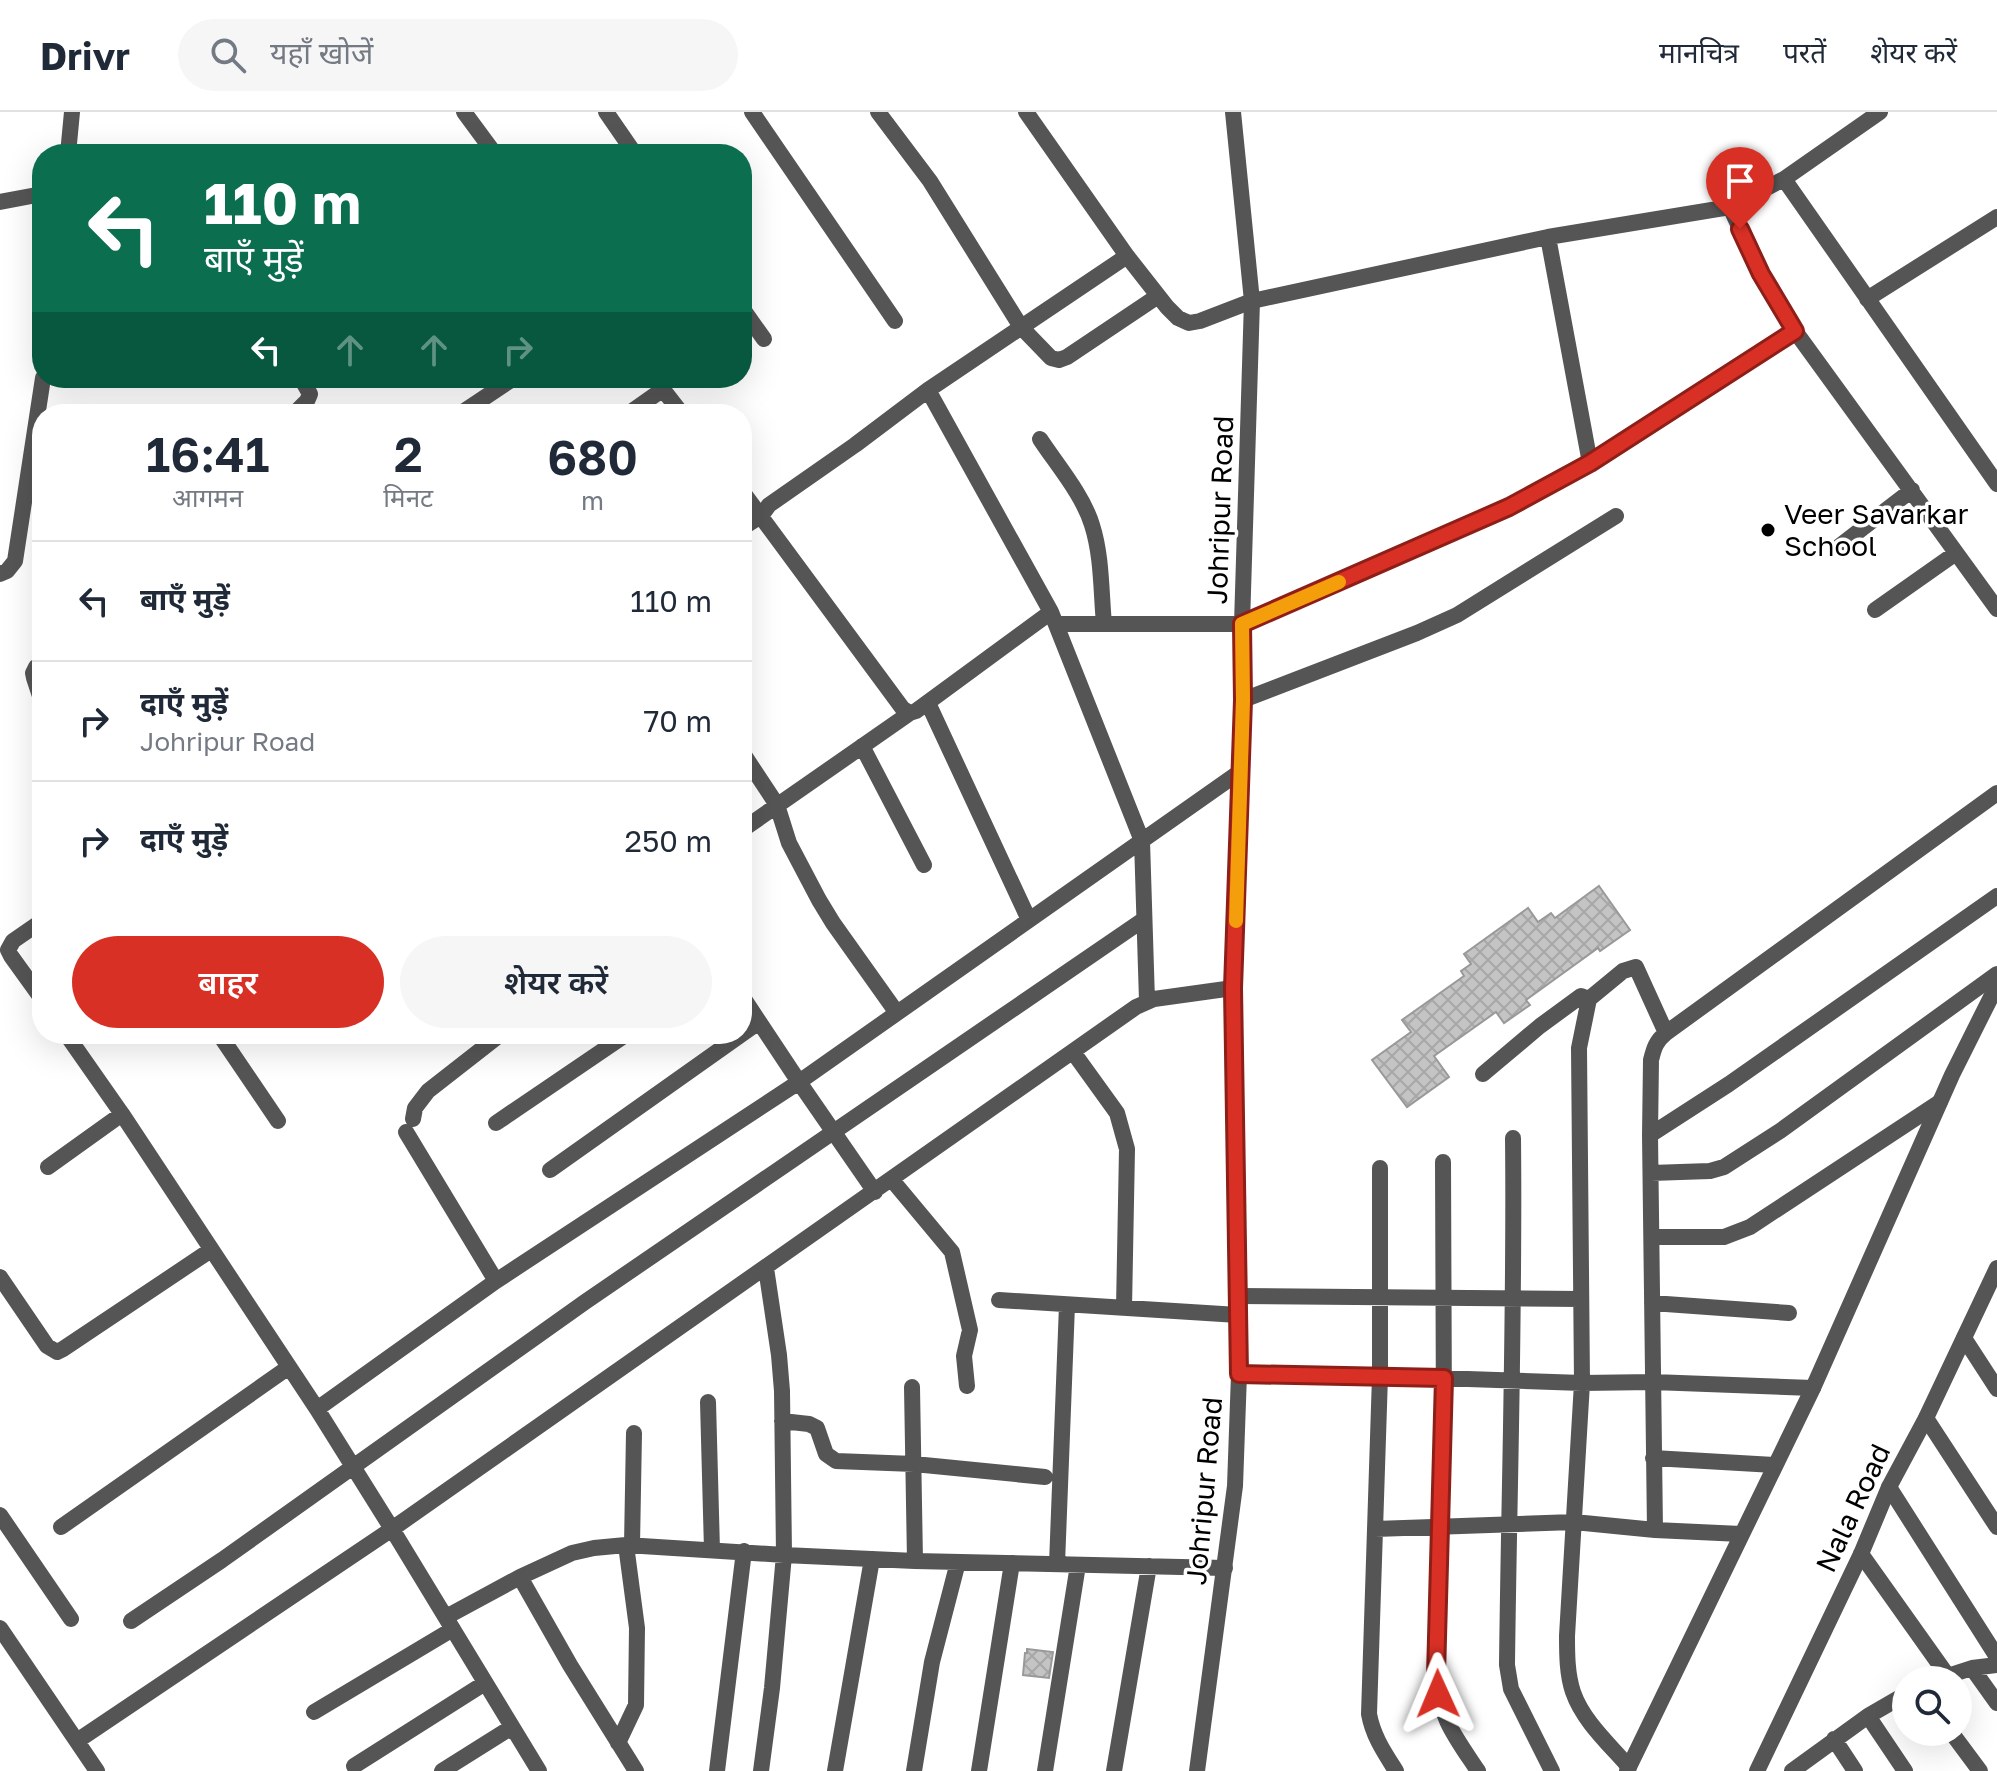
<!DOCTYPE html>
<html lang="hi">
<head>
<meta charset="utf-8">
<style>
  :root { --surface:#fff; --page:#f6f6f7; --text:#1f2937; --muted:#747a83; --line:#e0e1e3; --accent:#d93025 }
  body { margin:0; font-family:"Golos Text","Noto Sans Devanagari",sans-serif; background:var(--page); color:var(--text); height:100vh; display:flex; flex-direction:column; font-size:30px; white-space:nowrap }
  * { box-sizing:border-box; margin:0 }
  p { font-size:26px; color:var(--muted) }
  .icon { flex:none; width:44px; height:44px; fill:none; stroke:currentColor; stroke-width:2; stroke-linecap:round; stroke-linejoin:round }
  .map { position:relative; flex:1; overflow:hidden }
  .side { position:absolute; left:32px; top:292px; width:720px; height:640px; display:flex; flex-direction:column; background:var(--surface); border-radius:32px; box-shadow:0 8px 32px #0002 }
  .side>* { flex:none }
  .hud { position:absolute; left:32px; top:32px; width:720px; height:244px; border-radius:32px; box-shadow:0 8px 32px #0002; background:#0b6e4f; color:#fff; overflow:hidden }
  .buttons { position:absolute; left:1892px; top:1554px; display:grid; gap:16px }
  .buttons a { display:grid; place-items:center; width:80px; height:80px; border-radius:50%; background:var(--surface); box-shadow:0 8px 32px #0002; font-size:40px }
  .pin { position:absolute; display:grid; place-items:center; width:68px; height:68px; color:#fff; margin:-82px -34px; border-radius:50% 50% 50% 0; rotate:-45deg; box-shadow:0 0 8px #0007 }
  .pin .icon { rotate:45deg }
  .me { position:absolute; width:88px; margin:-44px; rotate:359deg; stroke-linejoin:round; filter:drop-shadow(0 0 6px #0008) }
  .turn { display:flex; align-items:center; gap:28px; height:168px; padding:0 40px; font-size:36px }
  .turn .icon { width:104px; height:104px; stroke-width:2.5 }
  .turn b { display:block; font-size:56px; line-height:68px }
  .lanes { display:flex; align-items:center; height:76px; padding:0 40px; background:#0003; justify-content:center; gap:40px; direction:ltr }
  .lanes .off { opacity:.35 }
  .eta { display:flex; justify-content:space-evenly; align-items:center; height:136px; text-align:center }
  .eta b { font-size:48px; font-weight:600; line-height:56px }
  .action { display:flex; gap:16px; margin-top:auto; padding:16px 40px }
  .action a { flex:1; height:92px; border-radius:48px; background:var(--accent); color:#fff; font-size:32px; font-weight:600; line-height:92px; text-align:center }
  .action a+a { background:var(--page); color:var(--text) }
  ul { padding:0; list-style:none }
  li { display:flex; align-items:center; gap:24px; height:120px; padding:0 40px; border-top:2px solid var(--line) }
  li div { flex:1 }
  li b { display:block; font-size:30px }
  li em { font-style:normal }
  header { display:flex; align-items:center; gap:48px; box-sizing:border-box; height:112px; padding:0 40px; background:var(--surface); border-bottom:2px solid var(--line) }
  header strong { font-size:38px }
  nav { display:flex; gap:44px; margin-inline-start:auto; font-size:28px }
  .search { width:560px; height:72px; background:var(--page); display:flex; align-items:center; gap:20px; box-sizing:border-box; padding:0 28px; border-radius:44px; color:var(--muted); font-size:30px }
  .map>svg:first-child { display:block }
  .building { fill:url(#building-cross-hatch); stroke:#999; stroke-width:2 }
  .lines { fill:none; stroke-linecap:round; stroke-linejoin:round }
  .minor { stroke:#555; stroke-width:16 }
  .tertiary { stroke:#555; stroke-width:16 }
  .route-casing { stroke:#8d1f18; stroke-width:20 }
  .route { stroke:#d93025; stroke-width:14 }
  .slow { stroke:#f59e0b; stroke-width:14 }
  .poi-dot { fill:#000; stroke:#fff; stroke-width:3 }
  .labels { text-anchor:middle; stroke-width:7; stroke-linejoin:round; paint-order:stroke }
  .street-label { font-size:28px; fill:#000; stroke:#fff }
  .poi-label { font-size:28px; fill:#000; stroke:#fff; text-anchor:start }
</style>
</head>
<body>
<header>
<strong>Drivr</strong>
<div class="search"><svg class="icon" aria-label="search" viewBox="0 0 24 24"><circle cx="10" cy="10" r="6"/><path d="M15 15l6 6"/></svg>यहाँ खोजें</div>
<nav><a>मानचित्र</a><a>परतें</a><a>शेयर करें</a></nav>
</header>
<div class="map">
<svg width="1997" height="1659" viewBox="0 0 1997 1659">
  <defs>
    <pattern id="building-cross-hatch" width="8" height="8" patternUnits="userSpaceOnUse" patternTransform="scale(2)"><rect width="8" height="8" fill="#c4c4c4"/><path d="M0 0l8 8M0 8l8-8" fill="none" stroke="#a7a7a7"/></pattern>
  </defs>
  <rect width="100%" height="100%" fill="#fff"/>
  <path class="building" d="M1599,774l31,44 -30,21 -2,-3 -72,52 4,5 -26,18 -8,-11 -62,44 15,21 -42,30 -35,-47 39,-28 -9,-12 62,-44 -3,-5 10,-7 -7,-10 64,-46 10,14 13,-9 4,5z
    M1027,1537l26,3 -4,26 -26,-3 2,-22h2z"/>
  <g class="lines">
    <path class="minor" d="M464,0l31,42
      M606,0l29,42
      M752,0l143,209
      M878,0l52,69 91,146 30,31 8,2 8,-3 91,-61
      M1026,0l101,144 40,51 11,11 11,5 11,-2 52,-20 296,-64 182,-30 54,-28 96,-67
      M68,42l4,-42
      M1784,67l213,305
      M0,90l42,-8
      M1730,95l31,67 34,57 202,278
      M1548,125l42,226
      M1867,187l130,-82
      M742,196l22,31
      M654,266l28,36
      M928,278l123,222 91,229 5,160
      M294,302l13,-13 3,-7 -9,-16
      M460,302l54,-36
      M628,302l34,-24
      M1040,327c17,26 43,56 52,86 10,31 9,67 12,99
      M742,379l161,218 7,4 6,-2 135,-99
      M742,416l19,-12 8,-11 86,-60 73,-55 199,-134
      M1837,436l75,-58
      M0,462l7,-3 8,-10 28,-183
      M1875,498l81,-57
      M1056,512h186l267,-117 81,-44 205,-132
      M42,552l-6,3 -3,6 1,5 8,24
      M1243,588l174,-67 40,-18 159,-99
      M928,591l101,217
      M862,634l62,119
      M742,640l35,53 12,38 30,57 14,23 64,90
      M742,718l168,-117
      M42,809l-29,20 -5,9 3,6 31,43
      M742,884l57,86 76,110
      M66,922l56,80 195,295 75,120 147,242
      M219,922l59,87
      M1073,940l44,61 10,36 -3,159
      M1483,962l57,-48 41,-30 8,3
      M413,1007l2,-11 13,-17 73,-57
      M496,1011l131,-89
      M406,1020l90,149
      M1650,1023l79,-51 268,-188
      M1513,1026c2,176 -4,351 -6,527l4,24 41,82
      M1443,1050l1,262 -8,251c4,44 18,60 42,96
      M48,1055l74,-53
      M1380,1056v208l-11,338c4,22 15,38 27,57
      M550,1058l209,-148
      M1651,1061l59,-2 14,-4 56,-36 217,-157
      M892,1068l60,72 18,78 -6,26 3,30
      M1652,1125h72l26,-10 190,-125
      M0,1165l47,69 10,6 6,-3 148,-99
      M1238,1184l343,3
      M999,1188l239,15
      M1652,1191l137,10
      M1964,1226l33,51
      M1239,1262l141,2 202,7 71,-1 160,6
      M912,1275l3,174
      M708,1290l4,148
      M317,1297l179,-128 303,-199 442,-311
      M1926,1306l71,109
      M782,1309l27,3 8,4 9,26 10,7 78,3 131,13
      M1653,1346l121,7
      M1889,1375l108,170
      M0,1403l71,104
      M61,1415l228,-160
      M1375,1417l199,-7 81,8 86,4
      M1655,1418l-5,-395 1,-75c3,-12 5,-19 15,-27l331,-240
      M632,1433l2,-112
      M1861,1442l86,121
      M1057,1452l10,-259
      M520,1465l50,88 66,106
      M446,1505l74,-40 52,-24 22,-5 32,-3 158,10 131,6 310,7
      M131,1509l91,-61 363,-258 558,-382
      M0,1516l97,143
      M1972,1556l25,35
      M1935,1568l37,-12 25,-3
      M314,1600l139,-83
      M1868,1604l37,55
      M1951,1620l29,39
      M1834,1627l21,32
      M77,1629l315,-212 744,-522 18,-8 79,-11
      M618,1631l18,-38 1,-77 -11,-83
      M354,1654l131,-83
      M1629,1655c-20,-23 -46,-46 -56,-75 -6,-18 -6,-38 -6,-56l15,-253 -3,-335 10,-49 34,-28 13,-4 30,66
      M442,1659l70,-44
      M717,1659l27,-220
      M761,1659l11,-83 12,-133 -2,-164 -3,-36 -13,-87
      M835,1659l37,-212
      M914,1659l18,-109 26,-100
      M979,1659l33,-208
      M1045,1659l33,-206
      M1114,1659l35,-205
      M1792,1659l76,-55 38,-22"/>
    <path class="tertiary" d="M1197,1659l38,-285 4,-112 -6,-386 8,-217 1,-147 10,-323 -19,-189
      M1627,1659l186,-383 139,-313 45,-90
      M1757,1659l104,-217 28,-67 37,-69 71,-150"/>
  </g>
  <g class="lines">
    <g class="route-casing">
      <path id="route" d="M1438,1582l-2,-19 8,-297 -205,-4 -6,-386 10,-288 -1,-76 267,-117 81,-44 205,-132 -34,-57 -21,-45"/>
    </g>
    <use href="#route" class="route"/>
    <path class="slow" d="M1236,809l7,-221 -1,-76 97,-42"/>
  </g>
  <circle class="poi-dot" cx="1768" cy="418" r="8"/>
  <g class="labels">
    <g class="street-label">
      <text transform="translate(1220 398) rotate(-88)" y="10">Johripur Road</text>
      <text transform="translate(1204 1379) rotate(-85)" y="10">Johripur Road</text>
      <text transform="translate(1853 1396) rotate(-65)" y="10">Nala Road</text>
    </g>
    <g class="poi-label">
      <text x="1784" y="412">Veer Savarkar<tspan x="1784" dy="32">School</tspan></text>
    </g>
  </g>
</svg>
<div class="buttons">
<a><svg class="icon" aria-label="search" viewBox="0 0 24 24"><circle cx="10" cy="10" r="6"/><path d="M15 15l6 6"/></svg></a>
</div>
<div class="pin" style="left:1740px;top:117px;background:#d93025"><svg class="icon" aria-label="arrive" viewBox="0 0 24 24"><path d="M6 21V4h12l-3 4 3 4H6"/></svg></div>
<svg class="me" style="left:1438px;top:1582px" viewBox="-20 -20 40 40"><path d="M0-17L14 15 0 8-14 15z" fill="#d93025" stroke="#fff" stroke-width="4"/></svg>
<div class="hud">
<div class="turn"><svg class="icon" aria-label="left" viewBox="0 0 24 24"><path d="M17 20v-9H6M10 6l-5 5 5 5"/></svg><div><b>110 m</b>बाएँ मुड़ें</div></div>
<div class="lanes"><svg class="icon" aria-label="left" viewBox="0 0 24 24"><path d="M17 20v-9H6M10 6l-5 5 5 5"/></svg><svg class="icon off" aria-label="ahead" viewBox="0 0 24 24"><path d="M12 20V5M6 11l6-6 6 6"/></svg><svg class="icon off" aria-label="ahead" viewBox="0 0 24 24"><path d="M12 20V5M6 11l6-6 6 6"/></svg><svg class="icon off" aria-label="right" viewBox="0 0 24 24"><path d="M7 20v-9h11M14 6l5 5-5 5"/></svg></div>
</div>
<section class="side">
<div class="eta">
<div><b>16:41</b><p>आगमन</p></div>
<div><b>2</b><p>मिनट</p></div>
<div><b>680</b><p>m</p></div>
</div>
<ul>
<li><svg class="icon" aria-label="left" viewBox="0 0 24 24"><path d="M17 20v-9H6M10 6l-5 5 5 5"/></svg><div><b>बाएँ मुड़ें</b></div><em>110 m</em></li>
<li><svg class="icon" aria-label="right" viewBox="0 0 24 24"><path d="M7 20v-9h11M14 6l5 5-5 5"/></svg><div><b>दाएँ मुड़ें</b><p>Johripur Road</p></div><em>70 m</em></li>
<li><svg class="icon" aria-label="right" viewBox="0 0 24 24"><path d="M7 20v-9h11M14 6l5 5-5 5"/></svg><div><b>दाएँ मुड़ें</b></div><em>250 m</em></li>
</ul>
<div class="action"><a>बाहर</a><a>शेयर करें</a></div>
</section>
</div>
</body>
</html>
